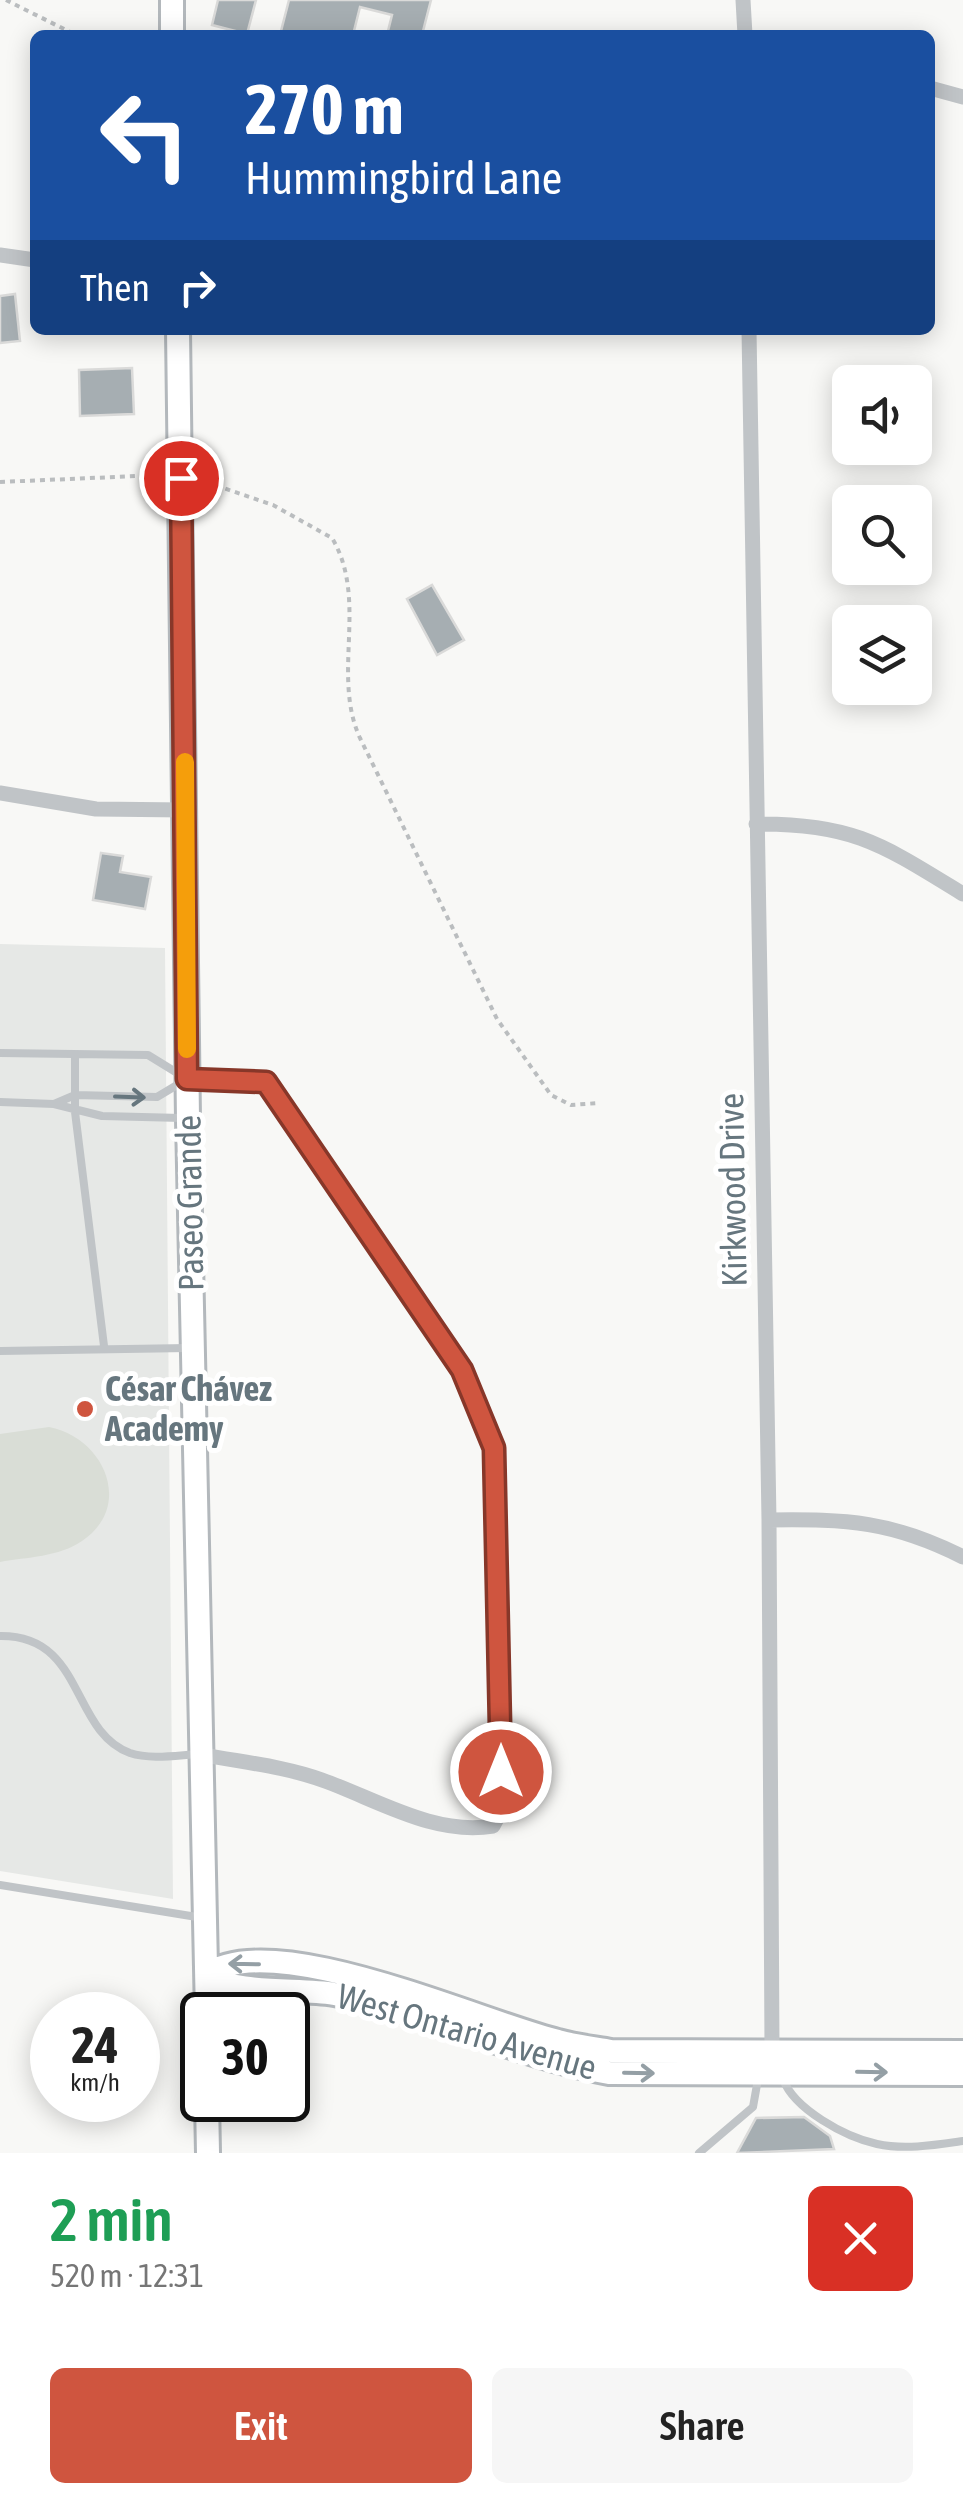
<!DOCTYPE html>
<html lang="en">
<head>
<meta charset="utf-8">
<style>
  :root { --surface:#fff; --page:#f6f6f6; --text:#222; --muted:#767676; --accent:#cf553f }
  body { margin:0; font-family:"Asap Condensed",sans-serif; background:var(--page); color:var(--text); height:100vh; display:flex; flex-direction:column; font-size:38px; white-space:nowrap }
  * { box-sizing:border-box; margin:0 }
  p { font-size:32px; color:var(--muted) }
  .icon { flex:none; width:55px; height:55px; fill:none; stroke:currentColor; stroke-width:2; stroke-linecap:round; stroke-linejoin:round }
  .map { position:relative; height:2153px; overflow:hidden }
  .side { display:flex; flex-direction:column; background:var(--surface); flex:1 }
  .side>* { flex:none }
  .top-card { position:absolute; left:30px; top:30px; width:905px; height:305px; border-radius:15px; box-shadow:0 5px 25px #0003; background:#1a4fa0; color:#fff; overflow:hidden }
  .fabs { position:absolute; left:832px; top:365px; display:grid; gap:20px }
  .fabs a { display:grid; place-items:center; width:100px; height:100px; border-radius:15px; background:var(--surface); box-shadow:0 5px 25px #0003; font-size:50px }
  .speed { position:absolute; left:30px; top:1992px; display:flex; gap:20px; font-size:50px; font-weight:700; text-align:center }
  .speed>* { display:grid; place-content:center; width:130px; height:130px; border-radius:50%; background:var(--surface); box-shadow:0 5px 25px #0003; line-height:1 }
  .speed small { font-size:25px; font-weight:400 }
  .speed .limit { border:5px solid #111; border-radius:15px; background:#fff; color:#111 }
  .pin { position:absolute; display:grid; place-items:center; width:85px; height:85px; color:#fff; margin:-42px; border:5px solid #fff; border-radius:50%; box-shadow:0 2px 10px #0007 }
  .me { position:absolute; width:110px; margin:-55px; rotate:0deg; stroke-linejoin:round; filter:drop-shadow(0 0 8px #0008) }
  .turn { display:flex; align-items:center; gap:35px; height:210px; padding:0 50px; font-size:45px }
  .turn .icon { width:130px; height:130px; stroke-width:2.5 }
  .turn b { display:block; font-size:70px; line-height:85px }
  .then { display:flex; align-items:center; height:95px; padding:0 50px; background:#0003; gap:20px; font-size:38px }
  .round { display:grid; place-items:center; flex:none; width:105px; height:105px; border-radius:15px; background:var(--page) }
  .summary { display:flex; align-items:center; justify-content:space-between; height:170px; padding:0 50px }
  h1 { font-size:60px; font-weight:600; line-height:75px; color:#1e9e55 }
  .action { display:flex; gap:20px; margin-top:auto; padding:20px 50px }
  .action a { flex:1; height:115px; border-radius:15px; background:var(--accent); color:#fff; font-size:40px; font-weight:600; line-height:115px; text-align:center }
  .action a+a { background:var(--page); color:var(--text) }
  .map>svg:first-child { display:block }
  .built { fill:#e6e8e6 }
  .green { fill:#d9ddd6 }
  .building { fill:#a6aeb2; stroke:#dadad9; stroke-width:2.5 }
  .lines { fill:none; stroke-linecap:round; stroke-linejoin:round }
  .secondary-casing { stroke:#b3b8bc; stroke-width:28 }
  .path { stroke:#babdbf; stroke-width:4; stroke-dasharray:5 5; stroke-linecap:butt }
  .lane { stroke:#c0c4c7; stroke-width:8 }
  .street { stroke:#c0c4c7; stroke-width:15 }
  .secondary { stroke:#fff; stroke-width:22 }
  .oneway { stroke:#66767e }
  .oneway2 { stroke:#949fa5 }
  .route-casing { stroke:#873729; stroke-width:25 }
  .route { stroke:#cf553f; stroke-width:18 }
  .slow { stroke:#f59e0b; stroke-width:18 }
  .poi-dot { fill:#cf553f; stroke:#fff; stroke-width:4 }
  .labels { text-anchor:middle; stroke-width:10; stroke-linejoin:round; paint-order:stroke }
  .street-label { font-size:35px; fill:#66767e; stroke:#fff }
  .poi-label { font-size:35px; font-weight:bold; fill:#66767e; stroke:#fff; text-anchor:start }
</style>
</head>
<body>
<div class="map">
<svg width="963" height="2153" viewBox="0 0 963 2153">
  <rect width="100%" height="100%" fill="#f8f8f6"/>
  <path class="built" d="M0,944l165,4 8,951 -173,-28z"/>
  <path class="green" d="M49,1427c54,10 86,78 33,114 -23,16 -55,16 -82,21v-128z"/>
  <path class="building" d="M218,0h38l-9,34 -35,-9z
    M289,0h142l-9,35h-35l5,-20 -32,-8 -7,28h-73z
    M15,294l5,47 -20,2v-47z
    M132,368l2,46 -54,2 -1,-46z
    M432,585l32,55 -27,15 -30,-56z
    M101,853l22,3 -3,16 31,5 -6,32 -52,-9z
    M804,2117l26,19 4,13 -97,4 19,-35z"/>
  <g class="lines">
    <g class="secondary-casing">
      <path id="secondary" d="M172,0v35
        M178,330l10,789 19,896
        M207,1975c64,-49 276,48 351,66 18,5 36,7 53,10l352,1
        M207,1975c28,20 91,13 127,19 94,17 181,62 275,79l354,1
        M207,2100l1,53"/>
    </g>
    <path class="path" d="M6,0l70,35
      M197,479l76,26 59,33c37,62 -1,137 28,200l137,281 54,76 20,10 28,-2
      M0,482l160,-7"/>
    <path class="lane" d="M0,1053l148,2 39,24 -30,18 -82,-2 -21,9 -54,-2
      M75,1055v57l29,234
      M54,1104l48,12 80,2
      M0,1351l188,-3
      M0,1636c85,-1 70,95 130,117 21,7 48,2 70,1
      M0,1885l203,33
      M783,2079c11,30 62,58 94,65 28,6 58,1 86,-3
      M699,2153l54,-46 5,-28"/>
    <path class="street" d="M743,0l2,35
      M930,88l33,9
      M0,255l35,5
      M749,330l20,1190 3,528
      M0,793l96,16 89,1
      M756,824c97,-1 127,21 207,70
      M187,1079l79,3 196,288c21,42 32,79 37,126l2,315 -8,15c-59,10 -117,-27 -171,-46 -38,-14 -83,-18 -122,-26
      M769,1520c78,-1 123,1 194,37"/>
    <use href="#secondary" class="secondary"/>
  </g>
  <defs><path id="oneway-shaft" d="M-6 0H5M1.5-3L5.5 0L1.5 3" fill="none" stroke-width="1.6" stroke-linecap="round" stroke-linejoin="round" transform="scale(2.5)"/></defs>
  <use class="oneway" href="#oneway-shaft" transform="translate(130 1097) rotate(2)"/>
  <g class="oneway2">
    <use href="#oneway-shaft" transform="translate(244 1964) rotate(-179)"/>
    <use href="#oneway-shaft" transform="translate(872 2072) rotate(1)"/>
    <use href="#oneway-shaft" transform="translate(639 2073) rotate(1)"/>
  </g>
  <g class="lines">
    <g class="route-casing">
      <path id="route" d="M181,478l6,601 79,3 196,288 32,78 7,324"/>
    </g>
    <use href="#route" class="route"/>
    <path class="slow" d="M185,762l2,287"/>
  </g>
  <circle class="poi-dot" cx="85" cy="1409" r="10"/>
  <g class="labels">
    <g class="street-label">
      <text transform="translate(733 1190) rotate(-91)" y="12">Kirkwood Drive</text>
      <text transform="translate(190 1203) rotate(-91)" y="12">Paseo Grande</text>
      <text transform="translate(467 2032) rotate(16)" y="12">West Ontario Avenue</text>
    </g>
    <g class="poi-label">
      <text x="105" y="1401">César Chávez<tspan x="105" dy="40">Academy</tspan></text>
    </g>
  </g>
</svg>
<div class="fabs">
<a><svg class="icon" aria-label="sound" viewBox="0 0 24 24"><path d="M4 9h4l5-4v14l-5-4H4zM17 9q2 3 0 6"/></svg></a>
<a><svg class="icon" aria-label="search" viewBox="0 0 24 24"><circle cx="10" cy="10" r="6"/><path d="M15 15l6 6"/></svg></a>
<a><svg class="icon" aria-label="layers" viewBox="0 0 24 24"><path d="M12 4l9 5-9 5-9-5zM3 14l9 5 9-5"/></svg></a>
</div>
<div class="speed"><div>24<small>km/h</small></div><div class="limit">30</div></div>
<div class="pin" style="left:181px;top:478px;background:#d93025"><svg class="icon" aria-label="arrive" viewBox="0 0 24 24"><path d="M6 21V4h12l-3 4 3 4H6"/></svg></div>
<svg class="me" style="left:501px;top:1772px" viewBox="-20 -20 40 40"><circle r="17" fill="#cf553f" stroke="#fff" stroke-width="3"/><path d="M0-11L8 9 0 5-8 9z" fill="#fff"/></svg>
<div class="top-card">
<div class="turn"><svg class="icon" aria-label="left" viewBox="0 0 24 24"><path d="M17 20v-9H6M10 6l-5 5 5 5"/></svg><div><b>270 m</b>Hummingbird Lane</div></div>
<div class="then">Then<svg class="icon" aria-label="right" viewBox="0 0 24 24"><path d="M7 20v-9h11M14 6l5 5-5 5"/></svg></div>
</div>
</div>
<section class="side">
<div class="summary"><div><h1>2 min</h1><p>520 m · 12:31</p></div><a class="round" style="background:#d93025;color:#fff"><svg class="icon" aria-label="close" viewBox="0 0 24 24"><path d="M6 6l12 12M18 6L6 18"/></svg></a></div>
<div class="action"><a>Exit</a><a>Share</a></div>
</section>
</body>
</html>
